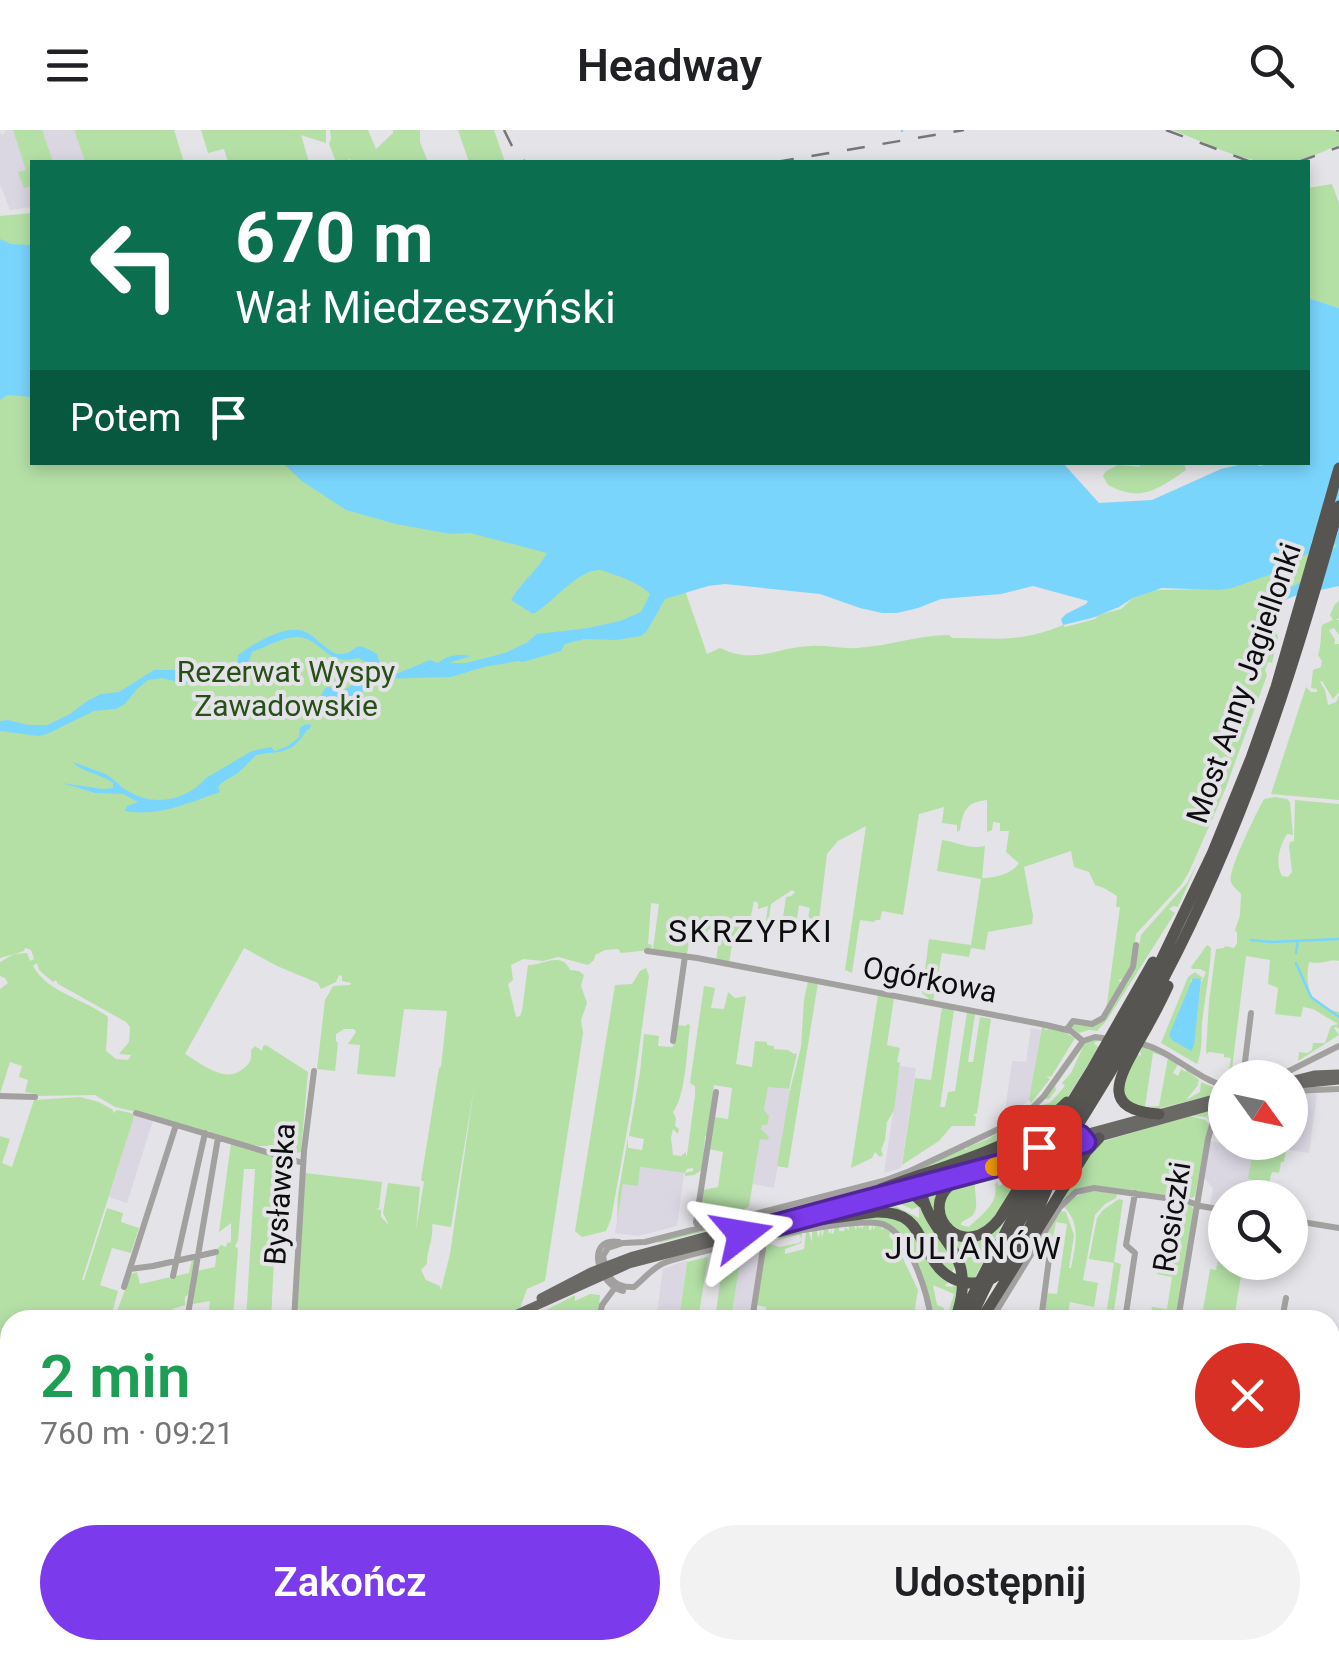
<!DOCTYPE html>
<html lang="pl">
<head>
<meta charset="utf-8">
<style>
  :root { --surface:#fff; --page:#f2f2f2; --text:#202124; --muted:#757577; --accent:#7c3aed }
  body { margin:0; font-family:Roboto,sans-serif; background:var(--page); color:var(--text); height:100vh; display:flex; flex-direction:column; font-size:38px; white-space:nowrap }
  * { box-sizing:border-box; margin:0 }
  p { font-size:32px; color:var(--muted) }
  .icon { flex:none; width:55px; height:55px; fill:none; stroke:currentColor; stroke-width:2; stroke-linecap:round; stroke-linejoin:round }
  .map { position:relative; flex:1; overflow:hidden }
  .drawer { position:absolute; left:0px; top:1180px; width:1340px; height:350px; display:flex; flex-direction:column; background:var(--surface); border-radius:30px 30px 0 0; box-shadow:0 5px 15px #0003 }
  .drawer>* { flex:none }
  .banner { position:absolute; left:30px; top:30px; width:1280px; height:305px; border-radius:0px; box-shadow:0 5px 15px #0003; background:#0b6e4f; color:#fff; overflow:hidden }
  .needle { width:65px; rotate:123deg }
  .fabs { position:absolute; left:1208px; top:930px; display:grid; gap:20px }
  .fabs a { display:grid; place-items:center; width:100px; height:100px; border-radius:50%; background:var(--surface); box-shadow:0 5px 15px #0003; font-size:50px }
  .pin { position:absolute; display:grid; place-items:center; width:85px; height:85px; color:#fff; margin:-42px; border-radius:20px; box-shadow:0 5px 15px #0006 }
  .me { position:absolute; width:110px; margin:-55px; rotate:76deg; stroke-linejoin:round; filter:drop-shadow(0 0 8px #0008) }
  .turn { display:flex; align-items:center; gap:35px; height:210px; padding:0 40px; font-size:45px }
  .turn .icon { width:130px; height:130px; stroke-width:2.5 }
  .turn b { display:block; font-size:70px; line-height:85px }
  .then { display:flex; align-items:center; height:95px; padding:0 40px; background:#0003; gap:20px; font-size:38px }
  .round { display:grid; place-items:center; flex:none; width:105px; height:105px; border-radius:52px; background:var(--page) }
  .head { display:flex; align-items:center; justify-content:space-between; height:170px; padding:0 40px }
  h1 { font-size:60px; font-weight:600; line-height:75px; color:#1e9e55 }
  .button { display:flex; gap:20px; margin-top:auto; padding:20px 40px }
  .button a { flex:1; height:115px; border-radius:60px; background:var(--accent); color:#fff; font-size:40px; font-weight:600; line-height:115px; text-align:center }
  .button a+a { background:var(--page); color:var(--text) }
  header { display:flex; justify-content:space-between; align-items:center; height:130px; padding:0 40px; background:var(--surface); font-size:45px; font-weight:600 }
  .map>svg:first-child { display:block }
  .built { fill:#dad6e2 }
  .green { fill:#b4e0a6; fill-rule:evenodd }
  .water { fill:#7ad5fd }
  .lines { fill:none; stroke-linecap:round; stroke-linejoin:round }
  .stream { stroke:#7ad5fd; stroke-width:2.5 }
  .minor { stroke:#a2a19f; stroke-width:6 }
  .major { stroke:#6b6966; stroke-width:9 }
  .highway { stroke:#575552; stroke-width:11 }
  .rail { stroke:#767578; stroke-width:2.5; stroke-dasharray:18 18; stroke-linecap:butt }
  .route-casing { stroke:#51269a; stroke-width:25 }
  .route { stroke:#7c3aed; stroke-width:18 }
  .slow { stroke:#f59e0b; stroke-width:18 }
  .labels { text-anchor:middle; stroke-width:8; stroke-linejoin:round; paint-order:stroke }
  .park-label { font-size:30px; fill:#274f18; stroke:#e4e3e7 }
  .street-label { font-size:30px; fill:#0e0d0e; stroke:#e4e3e7 }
  .neighbourhood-label { font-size:32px; letter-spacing:2.5px; fill:#0e0d0e; stroke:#e4e3e7 }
</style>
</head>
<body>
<header><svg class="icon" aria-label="menu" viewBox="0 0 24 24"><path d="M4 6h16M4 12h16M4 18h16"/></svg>Headway<svg class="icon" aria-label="search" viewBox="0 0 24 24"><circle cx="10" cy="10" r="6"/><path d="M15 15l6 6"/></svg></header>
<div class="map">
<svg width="1339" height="1530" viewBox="0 0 1339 1530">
  <rect width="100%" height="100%" fill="#e4e3e7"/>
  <path class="built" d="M6,0h68l11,32h-53v45l-22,3 -10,-26v-51l3,2z
    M1031,898l10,2 -10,65 -2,5 -14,11h-10l7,-50 14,1z
    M900,936l16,2 -15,100 -17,5z
    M768,956l22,4 -16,98 -21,-4z
    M1304,962l13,2 -8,59 -20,-3 1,-55z
    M135,984l18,6 -26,83 -18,-6z
    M1209,1011l36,6 1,-4h8l-8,54 -22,-2 -3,11 -11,-2 3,-15 -10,-14z
    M640,1037l44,6 -7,53 -39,10 -23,-3 8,-50z
    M754,1117l6,6 -10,67h-19l11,-71z
    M687,1130l-8,60h-23l7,-51z"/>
  <path class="green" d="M13,0h29l11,32h-21v24l-8,2 -6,-16 8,-2z
    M74,0h100l10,32h-99z
    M201,0h125v13l-25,-8 8,27h-81l-4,-13 -16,4z
    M330,0h38l8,19 17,-16v-3h27v12l8,20h-72l-7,-3 -3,3h-10l-7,-18 2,-5z
    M458,0h36l11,32h-36z
    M1172,0h160l7,3v12c-15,6 -29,13 -45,16 -43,8 -83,-17 -122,-31z
    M1332,54l7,19v105l-31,-10v-110z
    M32,83v249l609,1 66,191 13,-6c36,17 57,-1 91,-2 15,-1 32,3 46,2 32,-2 62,-13 92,-13l3,3c45,0 68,5 111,-13l2,2 30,-8 3,-4 23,-6 12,-11 22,-8 53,-1 17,-3 79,-34 35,-35v26l-40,41 -19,7 2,18 -7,21 3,7 -6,26 -4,-1 -3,8 2,5 -42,115 -36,82 -8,13 -45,49 -4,29 -9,16 -5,1 4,3 -16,28 14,-104h-4l1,-11 -13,-8 -9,-3 -6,-13 -15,-5 -3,-16 -47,16 9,49 -1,8 -44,8 -3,18 -14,-2 -2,9 -27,-4 -9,49 -11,-9 7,-54 42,6 10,-66 -44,-8 5,-31c15,2 29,10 43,6l-3,32c12,0 30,-4 37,-15l-13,-11 3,-21h-9v-8l-7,-1 -1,8 -5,2v-32c-21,2 -24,11 -27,30l-3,2v-7l-15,-2 2,-16 -25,7 -16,101 -21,-4 -2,9h-4l-2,2 -14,-2 -8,53 -7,-3 21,-144 -28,15 -11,13 -8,66 -11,-2 2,-10 -11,-3 -3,21 -14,-2 4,-27 5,-1 4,-4 -3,-2 -21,14 -6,43 -2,-4 5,-37 -10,3v-6l-4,-2 -9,44 -13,-1 -3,20 -13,-3 5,-36 -13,5 -1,6h-17l-3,18 -34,-5 6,-45 -8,-1 -3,41 4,1 -1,5 -30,3 -3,-4 -13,1 -10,5 -1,5 -6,5 -30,-8 -15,4 -20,-2 -12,6 2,15 -5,4 8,33 4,-1 2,-5 6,-46c16,0 34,-14 42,5l9,1 5,4 -3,11 6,17 -6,17 2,13 -38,248 -18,8 -7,19 -24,12h-165l-34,-11 8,-136 77,9 -3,26 -3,1 5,1v7l8,8 -6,-12 5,-30 32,4 -4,43 8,-48 -3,-2 18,-112 2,-1 6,-56 -43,-2 -9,68 -38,-3 3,-29 -12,-1 8,-12 -2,-3h-10l-8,5v7l2,2 -3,28 -18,-2 8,-69 8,-14 17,-1 1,-2 -9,-2v-5l-3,-1 -3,7 -15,7 -3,-6 -41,-17 -33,-18 -59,106c17,10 38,28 55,17 9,-6 12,-10 11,-21l4,-4 7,5 1,-5 3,-1 42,27 -7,80 -7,2 -15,-4 -2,3 -7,-7h-12l-22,-5 -90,-27 -31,-7 -20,-12 -60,1 1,-2 -11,-2 3,-12 -9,-3 3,-11 -12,-4 -10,32v-105l8,-6 -3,-5 -5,-2v-14l14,-8 13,-1 3,8 4,-2 -3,-9 -6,-2 -1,3 -24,7v-742zM37,833l2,7 14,12 3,-2 2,4 18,10 50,28 4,5 -1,15 -10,12 12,1 -3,5 -12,-1 -10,-8 2,-34c-25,-19 -60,-24 -75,-51zM474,958l-24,166 -9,36 -1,-4 -14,-6 -5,-10 6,-6c-1,-12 7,-25 5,-40l19,3z
    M1138,333h46l2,7c-28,19 -44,33 -78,15l-5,-9 3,-5 12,-6 22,2v-4z
    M1339,471v17l-3,2h3v15l-5,-7 -5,2 6,10 -1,4h5v48l-6,7 -11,-18 -2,1 5,8 3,15 8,-3 3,-7v105l-68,-6 35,-107 5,5h6v-3l-6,-1 2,-18 8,-3 1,-6 -4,-6c4,-11 2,-19 4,-30l11,-5 -3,-5 5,-11z
    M1275,667l12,2 3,3 3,33 -6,-1c-8,13 -12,29 -5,42l6,1 4,-5 -3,-26 1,-4 4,-1 1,-41 44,4v157c-12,-2 -15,4 -30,1 -5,26 2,45 30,50v17l-3,-2 -2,1 5,7 -41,26 1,-9 8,1 5,-3 1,-7h12l6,-17 7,-2 -25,-15 -10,-2 -2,10 -26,-3 3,-26 -10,-4 2,-24 -24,-4 -15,121h-3l3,-19 -7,-1v-3l-15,-2 -2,2 -1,-3 3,-49 7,-53 8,-1 1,-2 9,2 3,-5v-10l-2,-3 5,-15 1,-21c-1,-2 -10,-9 -10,-12 -4,-11 26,-70 33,-83z
    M1198,732l-20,45 -5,-1 -4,3 6,4 -2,3 -66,104 -10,11 -8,-1 -10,3 -8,-6 4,-4 16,3 13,-6 32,-59 5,-26 46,-52z
    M1207,815l4,3c-1,25 -6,50 -9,75 -1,15 1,27 -5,41l-36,-21 27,-66 7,-5 8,6 -2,2h-10l2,69 8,-66 5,-11 -6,-3h-8l-1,-2z
    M646,838l3,8 -18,133 -20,110 -5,12 -24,6 -7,-6 40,-246 17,-1 8,-13z
    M808,851l10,2 -30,185 -11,-2 13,-76 11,-43 3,-47z
    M704,856l11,2 -4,20 13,1 4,-17 7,6 11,-2 -10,68 16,3 3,-26 12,1v3l7,1v3l14,1 6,4 3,-1 -8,36 -21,-2 -4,23 5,6 -2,9h-5l-1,4 8,8 -2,3 -7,-1 -11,67 -5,3 2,1 -14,4 -2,-6 -4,5v-7l-25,4 2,-20 15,-3 5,-35 -14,-3 5,-32 14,2 4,-31 -18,-3 -6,51h-3l-2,33 -9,6 -9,1v-3l8,-2v-3l-6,1 -2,4 -45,-6 -2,19 -15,-2 -6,37 1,-26 10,-57v10l14,2 2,-11 -15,-3 11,-64 4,-38 15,2 -1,10 15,1 4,-22 9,1 2,-2 2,1c-3,22 -4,71 -17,87l3,6 -1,8 4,3 -1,5 -5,-5 -2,9 2,17 8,1 5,-4v4l1,-1 8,-60v-9l-5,-3z
    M878,865l16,3 -7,47 13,3 -3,14 3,1 -6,47 -7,12 -2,18 -4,10 2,5 -3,2 -5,-5 -3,6 -21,10z
    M942,877l12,3 -14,97h5l3,-15 7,-1 12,-79 8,2 -7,48h5l7,-45 11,2 -14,94 -4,2 3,2 -1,9h-23l-13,15 -37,24 13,-87 16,2z
    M1042,897h3l1,4 2,-3 14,3 13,7 -24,39 -5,-1 4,3 -19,24 -2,-3z
    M1090,910h14l-9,2 -1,2 5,3 -30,48 -11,11 -33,24 -128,51 -238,62 -1,-3 113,-29 9,1 110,-31 73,-33 4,2v-3c8,-3 17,-6 23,-9 15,-9 44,-33 60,-35l15,-17 -3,-3 9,-10 12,-26 -28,39 1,4 -7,9h-4l40,-56z
    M1140,916l15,4 9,6 -11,-3 -8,54 14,-1 9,-48 10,6 -5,9 5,3 3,-7 5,3v-3l13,11v3l-12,-11 10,9 1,4 -12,15 14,-8 1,-10 11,5 13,1v4l-65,16 -18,2 -19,-14v-16l14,-26 4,2z
    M80,967l19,5 14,8v3l4,-3 18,4 -53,166h2l23,-72 16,5 -2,9 18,6 -8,25 -19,-5 -12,37 18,6 -7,26 -19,-6 -3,9h-79v125l-10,-1v-308l10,3 -8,24 10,4 22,-67z
    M1225,975l-14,15 -3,-1 -1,-4 -1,2 -16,-1 15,4 4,4 -14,72 -3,2 -101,-12 -16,4 -14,12 -72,118h-4l113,-177z
    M231,1013l48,14 -8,163h-25l9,-151h-11l-6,71 -3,6 3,3 -5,71h-25l2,-19 -17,3 4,-33 18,-4 2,-18 4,-4 5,2 1,-4 4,-1v-19l-12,9z
    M1254,1013h33l-3,19h-3l-2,11 -7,-1 -3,11 14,3 -2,11h-16v-14l-17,-4z
    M1034,1030l-10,4 4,3 -32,52 -19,15 -19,-2c-38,-38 6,-52 38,-61l4,3 -30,8 1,2 25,-7 1,2 -22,5c-1,10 5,25 -3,32 -4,3 -8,4 -11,7v2l8,2c13,-13 30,-23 26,-43l2,-2 2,4 10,-4 -2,-9 -4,-1 2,-4z
    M1038,1034l-38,65 -36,70 2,-10 -43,-101 31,-9 -16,37 38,24z
    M1096,1061l21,3 -1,4 -11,6 -10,11 -12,65 15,3 -4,24 -24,-5 -3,18h-25l4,-27 11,1 10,-70 -11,-2 -3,15h-4l-1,-4 13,-22 5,1 8,23 -5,33h2c4,-21 11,-44 -7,-61 10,-10 18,-15 32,-16z
    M905,1065l10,2 45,71 -8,52h-6l8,-26 -21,-9 4,20 7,3v9l-7,2 -4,-4 -28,-74 -17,-17 -21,-5 -95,15 -1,-2 98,-17 33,5 47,61 -4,5 7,1 4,-4 2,-11 -4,-4 -3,6 -49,-62 -83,5 66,-16 34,17v-11l-7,2 -10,-4 -1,-5 -3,-1 -3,4 -4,-2z
    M1119,1069l4,1 -9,62 7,2 -7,46 -7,-1 7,-46 -25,-4 8,-41 6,-8z
    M1184,1074l6,1 5,6 -18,109h-27l2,-13 15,2 5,-32 -15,-3 4,-27 15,2z
    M869,1094v6h2l2,-6v6l3,-5 6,2 -1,4 3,-4 7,5 -2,4 8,10 21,44 -5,30h-148l1,-13 -10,-2 9,-59 5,-2 9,3 20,-4 3,-4 -3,-4 -25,6 5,-2 -1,-2 24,-4 -1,10 -16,6v5l19,-5 2,-17h3l3,10v-11h5l1,7 3,-8 1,8 2,-8 4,-1 1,5 3,-5 -1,4 2,1 2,-6h4v3h5l1,-4 4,3v-4l5,-1 2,5 1,-5 3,4v-4l2,4 2,-4z
    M1221,1117h4v15l18,1 -9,57h-20v-2l-12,-2 8,-47 6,1z
    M742,1119l-11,71h-16l9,-67z
    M708,1127l-10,63h-19l8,-58z
    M192,1129l3,1 -4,32 -6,5v8l-18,6 -2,9h-27v-3l-24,2 17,-45 6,-2 3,12 49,-11z
    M590,1164l10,1 -2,25h-71l48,-25v6z"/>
  <path class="water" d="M0,109l11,5 21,1v152l-25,-2 -7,5z
    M1308,168l31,10v278l-42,9 -19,8 1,-14c26,0 41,-28 58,-44l-24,-6 -2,4 5,6 -47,26 -37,13 -13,2 -57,-2 -29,10 -14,9 -27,11 -29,7 -2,-6 5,-5 20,-10 2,-3 -55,-15 -32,8 -60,5 -23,9 -21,5h-15l-22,-5 -40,-14 -95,-10 -17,2 -43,13 -18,32 -6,5 -25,4 -32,-1 -19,5 -4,7 -38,11 -5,-1 -34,6 -33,10 -73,2 -20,16 -25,11 -12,-2 -2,2 -2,-2 8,-16 4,-1 14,4 16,-11 13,-2 4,-8 -2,-4 -16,-8c-31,9 -37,-19 -59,-21 -15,-1 -33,10 -47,15l-5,14 -7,6 -28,4 -20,7h-10l-20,-5 -14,2 -11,9 -12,15 -9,5 -22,2 -47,23 -9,2 -38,-5v-10l8,-1 20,5h19l23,-11 17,-13 14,-7 18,-2 35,-22h33l18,3 11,-5h21l1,-13c15,-11 42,-27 60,-25 8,0 16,7 21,12 6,4 13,12 21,12 19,0 10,-17 37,0l6,20 8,2 39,-16 8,3c10,-8 20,-9 33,-7l-22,7h17l39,-10 21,-10 11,-9 51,-6 32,-7 21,-9 9,-18c-9,-9 -22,-15 -35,-19 -5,-2 -10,-4 -15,-5 -22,-1 -48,34 -67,44l-22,-14c10,-18 27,-30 36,-47l-77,-20 -19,1 -55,-10 -50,-14 -44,-29 -19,-18 779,-1 37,41 53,-3 69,-31 26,-6 14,3 9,-3 38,-1z
    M307,594l4,1 -1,4 -3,1c-17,26 -25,20 -51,25 -7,7 -14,15 -21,20 -7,4 -11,5 -17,12l2,5c-32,11 -61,25 -95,19l2,-5 11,-4 -15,-8 -28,-1 -33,-10 41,6 10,-1v-5c-12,-9 -32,-11 -40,-21 10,4 20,7 30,11 10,4 16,13 25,18 26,16 58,10 78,-13l46,-27 19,-4 4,4 13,-5 11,-9 1,-10z
    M1193,848l7,1 1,2 -7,65 -3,5 -19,-11 -3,-5z"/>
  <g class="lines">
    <path class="stream" d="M902,1v-1
      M1251,810l20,2 68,-3
      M1296,823l2,-12
      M1296,833l15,34 28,20
      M1330,1469l5,-1"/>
    <path class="minor" d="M647,821l50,7 349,67 25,6 12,10
      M1067,899l6,-8 19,3 11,-6 30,-51 3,-22
      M673,911l12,-85
      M1083,911l12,-4 15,2
      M1138,913c33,7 55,34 87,43
      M1243,948l8,-65
      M1275,948l64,-32
      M1290,961l49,-2
      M0,966l35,1
      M136,983l167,50
      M1290,1090l49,8
      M698,1098l-2,-6 20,-130
      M619,1112c-35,-5 -21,43 4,49
      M130,1139l23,-3 63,-14
      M173,1146l32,-143
      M124,1157l52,-162
      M634,1157c-22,1 -27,-11 -31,-31l5,-8 15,-5 22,-1 180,-46 58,-15 27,-10 97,-46 20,-12 17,-17 39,-55
      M634,1157c10,-8 18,-19 30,-24 31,-12 196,-50 221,-38 25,11 43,69 46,95
      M113,1190v-1
      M187,1190l31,-182
      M294,1190l10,-169 10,-80
      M599,1190l3,-15 12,-16
      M752,1190l11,-71 -1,-11
      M991,1190l69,-113 16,-15 18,-4 93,13 13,5 25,4
      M1041,1190l10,-76 -7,-8
      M1125,1190l10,-67 -9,-8 9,-52
      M1178,1190l30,-181 6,-21 11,-10
      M1282,1190l4,-22
      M1330,1279l9,2
      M0,1381l9,-19
      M0,1493l10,-22
      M962,1520l146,10
      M49,1530l4,-10
      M140,1530l5,-10
      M220,1530l3,-10
      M336,1530l3,-10
      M431,1530l1,-10
      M811,1530l4,-10
      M854,1530l4,-10
      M1190,1530l2,-10
      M1331,1530l8,-15"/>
    <path class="major" d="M1290,951l24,-6 25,-1
      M1298,954l41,-4
      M1066,1009l159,-43
      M1064,1017l161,-45
      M977,1041l62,-17
      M936,1045l110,-30
      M919,1056l43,-11
      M808,1087l91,-25
      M541,1168l50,-26 42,-16 254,-68
      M504,1190l125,-56 150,-39
      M0,1360l10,2"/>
    <path class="highway" d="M1159,984c-59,-4 -41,-35 -21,-71 11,-19 21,-37 30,-57
      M979,1041c-10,4 -22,8 -30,15 -30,28 15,79 51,32l91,-147 62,-109
      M929,1047l-9,9c10,58 57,59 38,125
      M881,1059c57,-22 143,-42 186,-87
      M897,1062l16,2 10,9
      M775,1096l101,-14c47,-1 40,31 64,57 17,18 46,19 63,1 17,-19 38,-65 47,-89
      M960,1190l61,-118 122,-204 69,-144 39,-96 25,-71 63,-219
      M970,1190c20,-43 42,-87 67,-128 43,-72 89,-141 128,-216 80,-153 128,-304 174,-470
      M981,1190l105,-168 13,-14
      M826,1530l4,-10
      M835,1530l4,-10"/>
    <path class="rail" d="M504,0l8,16 13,16
      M1166,0l85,32
      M1336,0l3,1
      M776,32l188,-32
      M1298,32l41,-15"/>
  </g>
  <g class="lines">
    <g class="route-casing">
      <path id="route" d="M742,1104l343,-92 -5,-6 -41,11"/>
    </g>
    <use href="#route" class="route"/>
    <path class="slow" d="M994,1037l78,-22"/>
  </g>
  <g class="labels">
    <g class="park-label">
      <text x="286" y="552">Rezerwat Wyspy<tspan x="286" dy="34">Zawadowskie</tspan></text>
    </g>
    <g class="street-label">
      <text transform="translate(1244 553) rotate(-71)" y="10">Most Anny Jagiellonki</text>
      <text transform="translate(930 850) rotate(11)" y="10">Ogórkowa</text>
      <text transform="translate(280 1064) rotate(-86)" y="10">Bysławska</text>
      <text transform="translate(1172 1087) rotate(-81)" y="10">Rosiczki</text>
    </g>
    <g class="neighbourhood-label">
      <text x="751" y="812">SKRZYPKI</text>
      <text x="974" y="1129">JULIANÓW</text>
    </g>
  </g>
</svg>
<div class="fabs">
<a><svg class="needle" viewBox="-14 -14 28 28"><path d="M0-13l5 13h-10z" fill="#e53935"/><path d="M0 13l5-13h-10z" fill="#757577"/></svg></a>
<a><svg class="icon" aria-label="search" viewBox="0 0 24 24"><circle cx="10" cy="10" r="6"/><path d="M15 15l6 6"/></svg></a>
</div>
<div class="pin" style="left:1039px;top:1017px;background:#d93025"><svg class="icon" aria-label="arrive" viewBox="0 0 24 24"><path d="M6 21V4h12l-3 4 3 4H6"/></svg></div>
<svg class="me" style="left:742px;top:1104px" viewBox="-20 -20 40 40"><path d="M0-17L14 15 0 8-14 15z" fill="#7c3aed" stroke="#fff" stroke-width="4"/></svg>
<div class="banner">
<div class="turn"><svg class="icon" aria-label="left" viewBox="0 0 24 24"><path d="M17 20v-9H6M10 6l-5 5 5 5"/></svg><div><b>670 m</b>Wał Miedzeszyński</div></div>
<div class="then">Potem<svg class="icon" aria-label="arrive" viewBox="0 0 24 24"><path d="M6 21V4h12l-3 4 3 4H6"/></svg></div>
</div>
<section class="drawer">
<div class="head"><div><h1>2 min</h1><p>760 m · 09:21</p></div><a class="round" style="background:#d93025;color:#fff"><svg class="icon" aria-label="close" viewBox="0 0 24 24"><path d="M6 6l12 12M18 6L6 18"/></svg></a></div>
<div class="button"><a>Zakończ</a><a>Udostępnij</a></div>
</section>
</div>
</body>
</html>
